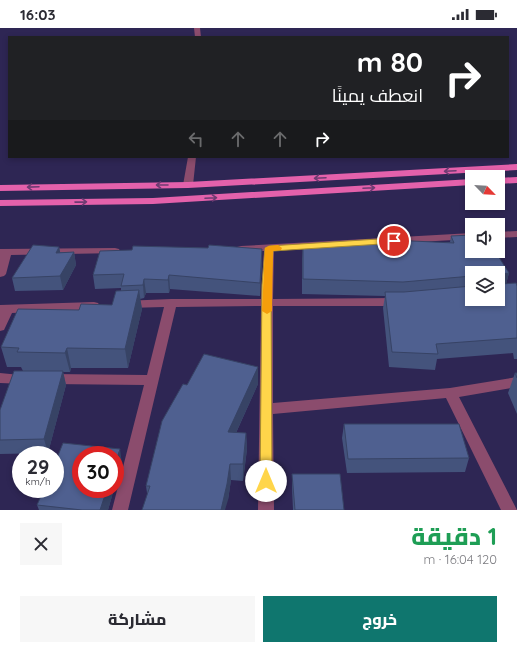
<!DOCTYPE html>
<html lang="ar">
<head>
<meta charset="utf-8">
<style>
  :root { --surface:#fff; --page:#f7f7f7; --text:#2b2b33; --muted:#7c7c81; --accent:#0f766e }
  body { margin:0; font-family:Quicksand,Cairo,sans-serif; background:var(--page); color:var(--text); direction:rtl; height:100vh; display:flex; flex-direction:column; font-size:15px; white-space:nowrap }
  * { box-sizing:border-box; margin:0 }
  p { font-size:13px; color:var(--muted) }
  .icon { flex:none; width:22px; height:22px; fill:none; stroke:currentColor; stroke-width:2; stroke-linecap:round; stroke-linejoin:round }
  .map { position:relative; height:482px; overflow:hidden; direction:ltr }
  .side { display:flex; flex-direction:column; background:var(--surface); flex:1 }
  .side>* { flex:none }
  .guide { position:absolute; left:8px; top:8px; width:501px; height:122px; border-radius:0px; box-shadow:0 2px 6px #0003; direction:rtl; background:#202124; color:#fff; overflow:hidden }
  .needle { width:26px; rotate:115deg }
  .tools { position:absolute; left:465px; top:142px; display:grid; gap:8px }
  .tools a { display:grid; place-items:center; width:40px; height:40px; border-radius:0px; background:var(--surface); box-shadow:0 2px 6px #0003; font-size:20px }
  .speed { position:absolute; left:12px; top:418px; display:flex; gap:8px; font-size:20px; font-weight:700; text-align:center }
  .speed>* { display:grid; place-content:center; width:52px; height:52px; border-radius:50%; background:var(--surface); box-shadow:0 2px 6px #0003; line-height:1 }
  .speed small { font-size:10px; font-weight:400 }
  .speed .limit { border:6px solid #d22; background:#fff; color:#111 }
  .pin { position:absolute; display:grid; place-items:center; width:34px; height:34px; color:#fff; margin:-17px; border:2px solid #fff; border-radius:50%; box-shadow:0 1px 4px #0007 }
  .me { position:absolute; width:44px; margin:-22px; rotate:0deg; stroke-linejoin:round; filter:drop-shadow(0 0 3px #0008) }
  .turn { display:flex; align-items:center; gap:14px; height:84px; padding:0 20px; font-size:18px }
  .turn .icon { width:52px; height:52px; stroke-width:2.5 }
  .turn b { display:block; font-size:28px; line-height:34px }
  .lanes { display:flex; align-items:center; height:38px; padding:0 20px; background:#0003; justify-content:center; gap:20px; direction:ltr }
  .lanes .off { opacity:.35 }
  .round { display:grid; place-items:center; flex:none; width:42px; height:42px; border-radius:0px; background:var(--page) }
  .head { display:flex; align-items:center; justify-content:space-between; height:68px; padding:0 20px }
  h1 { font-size:24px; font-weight:800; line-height:30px; color:#1e9e55 }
  .cta { display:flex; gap:8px; margin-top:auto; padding:8px 20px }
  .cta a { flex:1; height:46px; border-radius:0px; background:var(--accent); color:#fff; font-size:16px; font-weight:800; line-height:46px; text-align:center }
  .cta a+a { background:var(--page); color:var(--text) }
  .status { display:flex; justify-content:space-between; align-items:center; height:28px; padding:0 20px; background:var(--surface); direction:ltr }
  .status svg { height:11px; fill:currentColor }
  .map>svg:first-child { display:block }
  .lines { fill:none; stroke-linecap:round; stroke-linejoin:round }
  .minor { fill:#8b4c6d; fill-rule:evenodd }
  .primary { fill:#e461ab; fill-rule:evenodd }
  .wall { fill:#44537c; fill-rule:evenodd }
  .shaded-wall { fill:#374365 }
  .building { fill:#4f6090; stroke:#374365 }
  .oneway { stroke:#6e3b72 }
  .route { fill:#ffd54a; stroke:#a68a30 }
  .slow { fill:#f59e0b }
</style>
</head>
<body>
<div class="status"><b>16:03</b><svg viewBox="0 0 49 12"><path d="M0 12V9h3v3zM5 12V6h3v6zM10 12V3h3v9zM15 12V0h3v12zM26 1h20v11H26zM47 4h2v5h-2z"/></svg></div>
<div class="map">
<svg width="517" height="482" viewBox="0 0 517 482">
  <rect width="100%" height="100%" fill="#2e2654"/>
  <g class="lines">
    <path class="minor" d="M194,0h6l1,9h-6z
      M188,129h8l-3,28 -5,3 -5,-3z
      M517,203v6l-19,1v-6z
      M472,205v6l-198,11 -1,49 125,-1 4,1 2,3 -2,3 -4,1h-125v97l177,-15 67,-11v10l-58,10 58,113h-16l-55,-112 -173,16 1,96h-16l3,-204 -85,1 -48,203h-16l32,-125 -93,-1 -5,-2 -2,-3 2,-3 5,-2 96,1 17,-68 -37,1 -4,-1 -2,-3 2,-3 48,-2h90l3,-48h-27l-1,-2 1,-2 4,-1z
      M115,220l4,1 1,2 -1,2 -108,2 -5,19 -2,2 -4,1v-28z
      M94,274l4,1 2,3 -2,3 -86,4 -8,17 -4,1v-26z
      M0,345l30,3 2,3 -2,3 -5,2 -25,-1z"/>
    <path class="primary" d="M517,136v6l-329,18 -188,3v-6l188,-3z
      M517,149v6l-19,1v-6z
      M472,151v6l-319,19 -153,2v-6l153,-2z"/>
  </g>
  <path class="wall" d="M451,208l58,37 -3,11 11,2v73h-3l-1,-6 -76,6 -2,11 -46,-3 -6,-59 2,-12 -83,-2v-35l1,-14 37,1 110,-4zM472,245h26l-26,26z
    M59,219l1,5h14l2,13 -13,25 -48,1 -3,-13z
    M262,234l-2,34 -90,-7 -1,4h-23l-2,5 -4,1 2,10 -14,59h-57l-1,4h-7l3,13 -18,68 -48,1v-44l23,-39 -2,-4h-14l-6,-20 78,-37 33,-5 9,-14v-3l-26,1 -2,-14z
    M515,345h2v41l-9,-21z
    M258,356l-22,49h10l1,16 -4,32 -12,-1 -3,20 -81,-7 -1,-7 41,-101z
    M344,396l125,34 -4,14 -118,1 -5,-35z
    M122,435l-41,26h33l-6,21h-69l-2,-5z
    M292,446l52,36h-51l-1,-22z"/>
  <path class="shaded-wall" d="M59,219l3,14 -6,-8z
    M262,221v13l-2,34v-13z
    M74,224l2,13 -13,25 -3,-14z
    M509,245l-4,15 -7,1 3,-15z
    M169,247l1,14 -1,4 -1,-13z
    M144,251l2,14 -2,5 -1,-13z
    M139,262l3,19 -14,59 -3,-19z
    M67,320l4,20 -1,4 -5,-19z
    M258,339v17l-29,64 -1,-16z
    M63,343l3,14 -18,68 -4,-14z
    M246,405l1,16 -4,32v-17z
    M120,421l2,14 -7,24v-23z
    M230,436l1,16 -3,20 -3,10h-4z
    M107,461h7l-6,21h-8z"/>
  <path class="building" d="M472,207v16h23l14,22 -8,1v10l15,-1 1,3v52l-81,6 2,10 -46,-2 -7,-60h19l68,-6v13h26v-26h-26v3l-69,6 -100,-3v-34l37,1 52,-6 62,3 -3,-7z
    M33,217l26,2 -3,6 18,-1 -14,24 -48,2z
    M209,217l53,4 -2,34 -91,-8 -1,5 -24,-1 -1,6 -22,1 3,-12 -31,1 7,-24 32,-1 1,-4 75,2z
    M139,262l-14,59 -58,-1 -2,5 -48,-1 2,-4 -18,-1 17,-38 61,1 2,-6 31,1 4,-14z
    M204,326l54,13 -30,65 18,1 -3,31h-13l-3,20 -6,26h-79l8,-24h-4l16,-65 21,-37 4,1z
    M14,343h49l-19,68 -44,1v-30z
    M515,345h2v5z
    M344,396h115l10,34 -121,1z
    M63,415l57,6 -5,15v-9h-34v34h26l-7,21h-18l-45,-5 7,-16h11v-26z
    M292,446h48l4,36h-49z"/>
  <defs><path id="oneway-shaft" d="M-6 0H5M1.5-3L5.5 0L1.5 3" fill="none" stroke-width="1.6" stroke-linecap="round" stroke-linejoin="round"/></defs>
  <g class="oneway">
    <use href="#oneway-shaft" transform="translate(450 143) rotate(177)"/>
    <use href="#oneway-shaft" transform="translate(320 150) rotate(177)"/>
    <use href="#oneway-shaft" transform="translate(162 157) rotate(180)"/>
    <use href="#oneway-shaft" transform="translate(33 159) rotate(178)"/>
    <use href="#oneway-shaft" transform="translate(369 160) rotate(-3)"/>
    <use href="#oneway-shaft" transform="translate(211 170) rotate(-3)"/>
    <use href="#oneway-shaft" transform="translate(81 174) rotate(-1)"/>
  </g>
  <path class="route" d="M394,210l3,1 1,2 -1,2 -124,8 -2,34 1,196 -2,4 -4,2 -4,-2 -2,-4 2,-196 3,-37 4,-2z"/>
  <path class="slow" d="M278,217l4,3 -1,2 -8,1 -1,60 -5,3 -5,-3 3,-63 4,-2z"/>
</svg>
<div class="tools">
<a><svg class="needle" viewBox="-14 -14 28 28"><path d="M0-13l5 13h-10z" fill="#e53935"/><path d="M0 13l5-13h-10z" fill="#7c7c81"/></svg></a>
<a><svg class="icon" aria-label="sound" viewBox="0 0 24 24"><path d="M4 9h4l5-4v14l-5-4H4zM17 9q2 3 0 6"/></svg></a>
<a><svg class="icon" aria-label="layers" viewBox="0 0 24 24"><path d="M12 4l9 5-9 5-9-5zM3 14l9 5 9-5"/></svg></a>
</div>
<div class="speed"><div>29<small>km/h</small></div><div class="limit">30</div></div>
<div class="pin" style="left:394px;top:213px;background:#d93025"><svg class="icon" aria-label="arrive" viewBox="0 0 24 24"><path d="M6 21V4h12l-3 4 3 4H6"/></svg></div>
<svg class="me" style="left:266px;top:453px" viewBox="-20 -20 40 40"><circle r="19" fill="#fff"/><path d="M0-13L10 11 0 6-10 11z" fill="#ffd54a"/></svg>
<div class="guide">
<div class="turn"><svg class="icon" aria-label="right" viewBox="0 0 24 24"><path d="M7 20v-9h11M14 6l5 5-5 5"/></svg><div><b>80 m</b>انعطف يمينًا</div></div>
<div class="lanes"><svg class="icon off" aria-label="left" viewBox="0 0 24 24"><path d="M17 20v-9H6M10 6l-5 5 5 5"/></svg><svg class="icon off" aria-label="ahead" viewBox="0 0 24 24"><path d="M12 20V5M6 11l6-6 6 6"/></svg><svg class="icon off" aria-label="ahead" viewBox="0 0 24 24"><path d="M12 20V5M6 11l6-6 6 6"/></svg><svg class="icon" aria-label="right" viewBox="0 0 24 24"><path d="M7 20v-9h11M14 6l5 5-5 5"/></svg></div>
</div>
</div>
<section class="side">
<div class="head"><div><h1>1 دقيقة</h1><p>120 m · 16:04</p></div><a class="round"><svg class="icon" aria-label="close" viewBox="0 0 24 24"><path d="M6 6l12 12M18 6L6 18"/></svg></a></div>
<div class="cta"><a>خروج</a><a>مشاركة</a></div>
</section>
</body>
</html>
